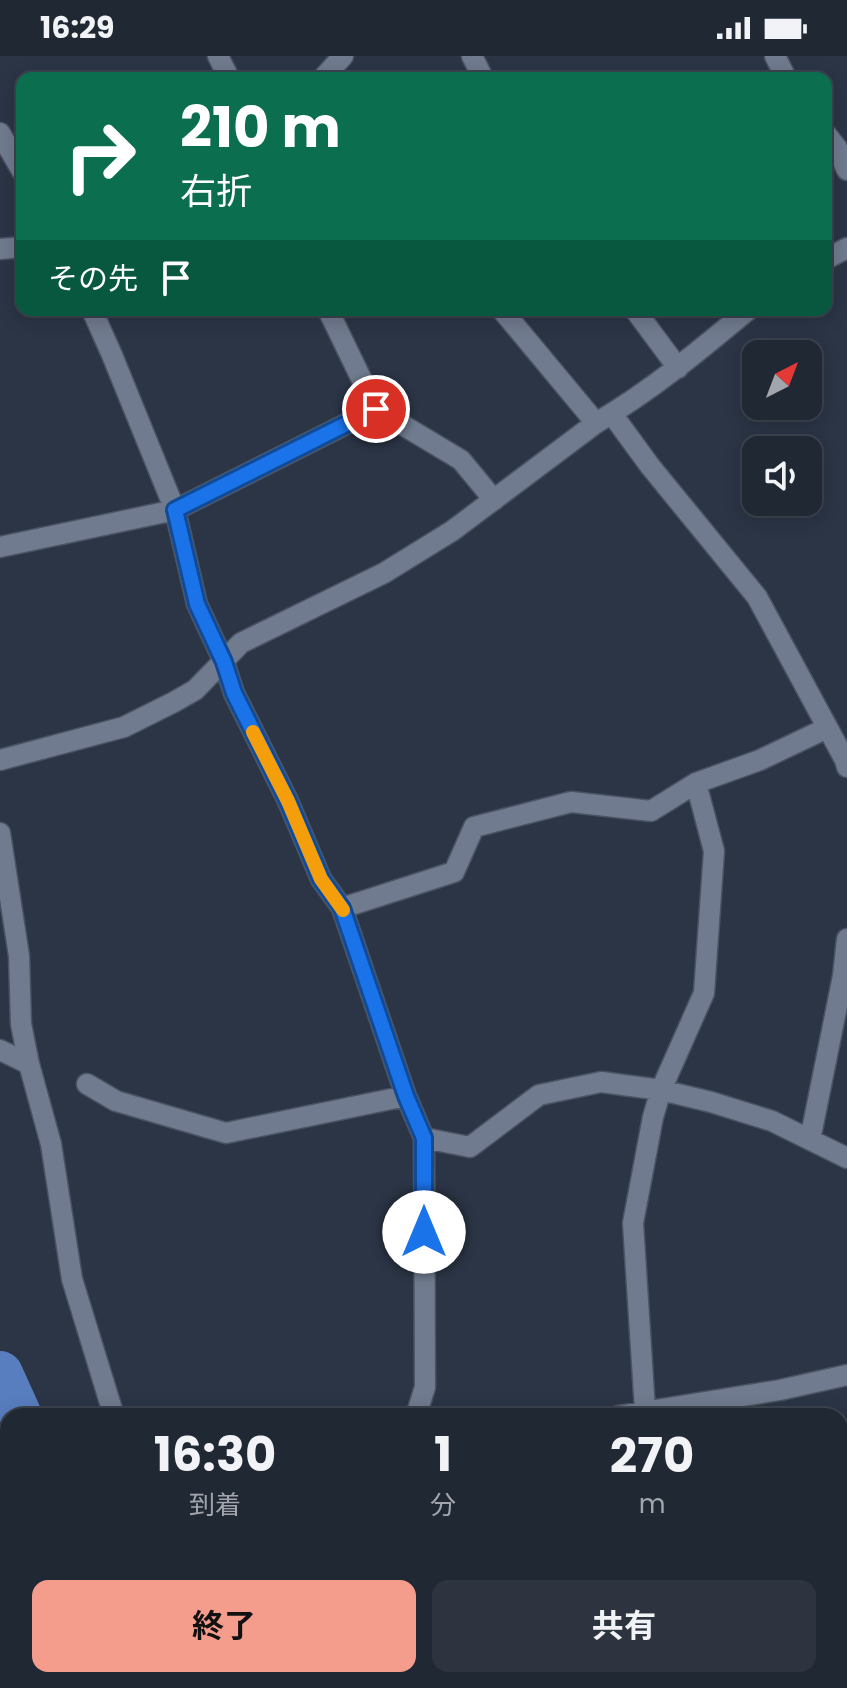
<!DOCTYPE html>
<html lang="ja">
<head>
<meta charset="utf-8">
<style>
  :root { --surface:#202834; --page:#2d3440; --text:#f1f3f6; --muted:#a2a6ac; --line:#3d444f; --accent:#f49d8c }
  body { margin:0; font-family:Poppins,"Noto Sans JP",sans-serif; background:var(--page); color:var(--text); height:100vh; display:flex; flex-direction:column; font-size:30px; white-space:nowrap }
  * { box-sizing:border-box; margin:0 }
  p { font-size:26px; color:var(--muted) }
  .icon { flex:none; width:44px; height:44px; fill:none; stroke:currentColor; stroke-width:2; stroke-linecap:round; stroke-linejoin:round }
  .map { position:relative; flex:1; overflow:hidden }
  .panel { position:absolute; left:0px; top:1352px; width:848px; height:280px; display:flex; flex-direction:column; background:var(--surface); border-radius:24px 24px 0 0; box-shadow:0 4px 20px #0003,0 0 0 2px var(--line) }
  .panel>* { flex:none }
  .guide { position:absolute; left:16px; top:16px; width:816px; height:244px; border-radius:16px; box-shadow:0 4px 20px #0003,0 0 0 2px var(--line); background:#0b6e4f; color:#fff; overflow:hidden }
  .needle { width:52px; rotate:42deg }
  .buttons { position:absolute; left:742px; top:284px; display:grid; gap:16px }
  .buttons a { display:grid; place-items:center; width:80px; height:80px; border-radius:16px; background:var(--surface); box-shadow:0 4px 20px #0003,0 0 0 2px var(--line); font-size:40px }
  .pin { position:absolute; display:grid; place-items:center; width:68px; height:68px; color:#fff; margin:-34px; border:4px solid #fff; border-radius:50%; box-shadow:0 2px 8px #0007 }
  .me { position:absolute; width:88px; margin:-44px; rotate:0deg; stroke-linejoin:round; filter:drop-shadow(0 0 6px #0008) }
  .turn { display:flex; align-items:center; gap:28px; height:168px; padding:0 32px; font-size:36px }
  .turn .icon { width:104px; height:104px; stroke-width:2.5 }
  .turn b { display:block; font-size:56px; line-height:68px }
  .then { display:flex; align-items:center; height:76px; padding:0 32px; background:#0003; gap:16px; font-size:30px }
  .eta { display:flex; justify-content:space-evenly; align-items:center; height:136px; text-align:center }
  .eta b { font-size:48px; font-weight:700; line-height:56px }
  .primary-button { display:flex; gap:16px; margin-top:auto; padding:16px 32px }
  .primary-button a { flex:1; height:92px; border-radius:16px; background:var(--accent); color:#111; font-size:32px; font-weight:700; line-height:92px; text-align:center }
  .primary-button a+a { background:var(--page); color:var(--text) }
  .status { display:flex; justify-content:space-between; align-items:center; height:56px; padding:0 40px; background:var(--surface); direction:ltr }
  .status svg { height:22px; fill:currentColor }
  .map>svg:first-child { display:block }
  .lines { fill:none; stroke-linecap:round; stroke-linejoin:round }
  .river { stroke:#597ebf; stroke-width:46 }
  .street-casing { stroke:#4a5362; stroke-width:23 }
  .secondary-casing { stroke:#4a5362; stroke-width:31 }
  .street { stroke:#707b8f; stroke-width:20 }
  .secondary { stroke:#877a84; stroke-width:28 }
  .route-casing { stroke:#114b97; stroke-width:20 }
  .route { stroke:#1a73e8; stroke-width:14 }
  .slow { stroke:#f59e0b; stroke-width:14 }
</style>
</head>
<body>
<div class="status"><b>16:29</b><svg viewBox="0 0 49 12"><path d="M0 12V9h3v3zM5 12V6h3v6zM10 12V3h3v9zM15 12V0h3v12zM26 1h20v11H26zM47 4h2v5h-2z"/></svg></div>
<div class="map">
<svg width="847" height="1632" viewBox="0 0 847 1632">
  <rect width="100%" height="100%" fill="#2b3546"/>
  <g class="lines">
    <path class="river" d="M0,1318l19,42
      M310,1624l3,8"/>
    <g class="street-casing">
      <path id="street" d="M218,0l11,22
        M472,0l11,22
        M775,0l11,22
        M323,22l20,-22
        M0,77l22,38
        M826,78l11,14 10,22
        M0,193l22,-2
        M826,203l21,-11
        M92,254l20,45 63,155 22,94 27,58 10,31 54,108 33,78 21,29 64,188 18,42 1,249 -9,29
        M328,254l48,99 85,51 33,40
        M502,254l94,113
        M635,254l43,58
        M612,358l38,52 107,131 88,163 2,7
        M0,491l175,-37 201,-101
        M0,704l124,-33 50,-25 21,-12 46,-47 143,-70 68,-42 144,-108c55,-32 104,-73 152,-113
        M0,777l19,123 2,68 8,40 22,80 21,135 42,137
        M342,852l112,-36 20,-45 97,-25 80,9 45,-28 64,-23 67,-32
        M0,994l29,14
        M87,1028l29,17 110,32 180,-37
        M424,1082l46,9 69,-52 62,-13 60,8 50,12 61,19 75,37
        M810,1084l33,-164 4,-37
        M645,1354l-12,-187 20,-106 8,-27 43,-97 10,-142 -18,-68
        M618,1360l162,-26 67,-15
        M0,1558l8,21
        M25,1624l3,8
        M90,1632l10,-8"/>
    </g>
    <g class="secondary-casing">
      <path id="secondary" d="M840,1548l7,-4
        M674,1632l16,-8"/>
    </g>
    <use href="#street" class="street"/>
    <use href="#secondary" class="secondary"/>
  </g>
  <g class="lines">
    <g class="route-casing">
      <path id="route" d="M376,353l-201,101 22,94 27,58 10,31 54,108 33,78 21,29 64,188 18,42v94"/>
    </g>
    <use href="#route" class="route"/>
    <path class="slow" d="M253,676l35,69 33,78 22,31"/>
  </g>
</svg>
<div class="buttons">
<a><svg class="needle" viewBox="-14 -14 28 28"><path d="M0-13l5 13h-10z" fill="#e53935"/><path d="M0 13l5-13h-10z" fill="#a2a6ac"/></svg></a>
<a><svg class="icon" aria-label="sound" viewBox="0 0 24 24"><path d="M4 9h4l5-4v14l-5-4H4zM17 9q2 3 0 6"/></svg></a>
</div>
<div class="pin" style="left:376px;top:353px;background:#d93025"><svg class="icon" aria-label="arrive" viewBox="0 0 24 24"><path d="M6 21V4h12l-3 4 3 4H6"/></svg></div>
<svg class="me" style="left:424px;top:1176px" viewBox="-20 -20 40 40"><circle r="19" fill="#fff"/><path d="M0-13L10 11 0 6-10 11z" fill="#1a73e8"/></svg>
<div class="guide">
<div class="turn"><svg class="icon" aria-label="right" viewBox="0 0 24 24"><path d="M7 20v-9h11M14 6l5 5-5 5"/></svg><div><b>210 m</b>右折</div></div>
<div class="then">その先<svg class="icon" aria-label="arrive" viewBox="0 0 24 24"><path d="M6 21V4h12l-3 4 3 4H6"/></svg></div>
</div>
<section class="panel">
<div class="eta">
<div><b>16:30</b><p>到着</p></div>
<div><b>1</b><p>分</p></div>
<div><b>270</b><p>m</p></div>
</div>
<div class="primary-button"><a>終了</a><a>共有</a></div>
</section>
</div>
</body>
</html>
